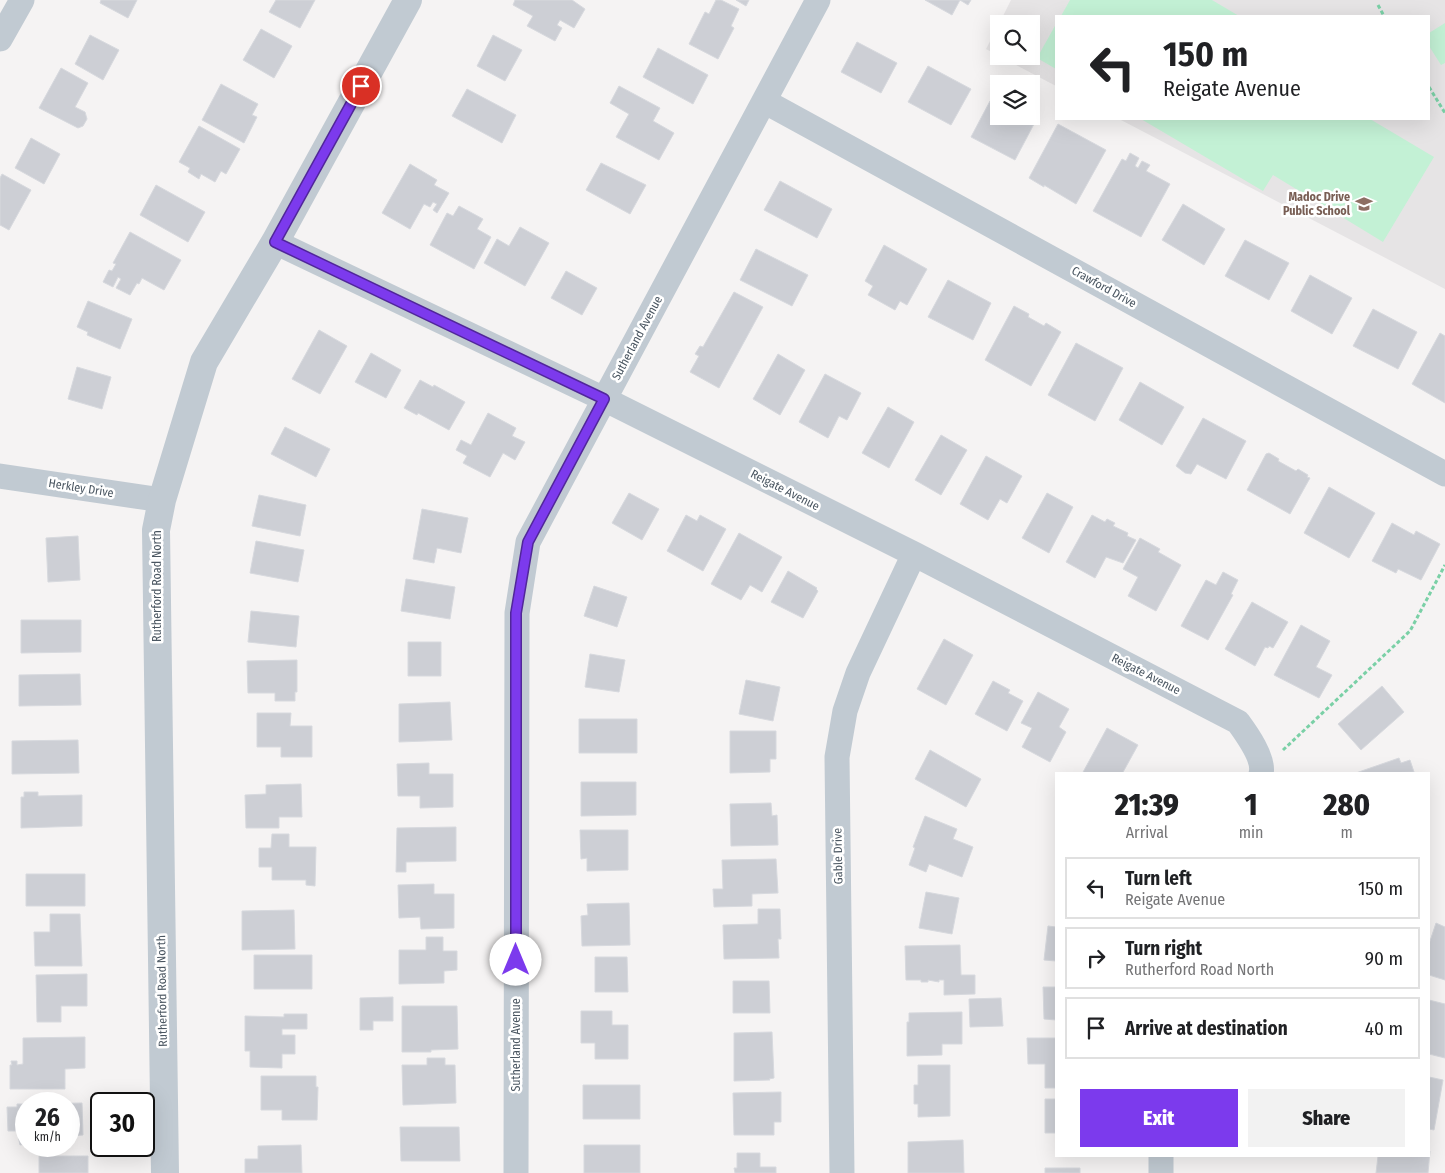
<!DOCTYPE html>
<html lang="en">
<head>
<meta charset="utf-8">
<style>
  :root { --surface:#fff; --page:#f2f2f2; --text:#202124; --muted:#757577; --line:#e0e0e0; --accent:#7c3aed }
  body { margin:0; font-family:"Fira Sans Condensed",sans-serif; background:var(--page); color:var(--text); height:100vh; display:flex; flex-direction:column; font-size:19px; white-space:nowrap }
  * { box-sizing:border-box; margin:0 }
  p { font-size:16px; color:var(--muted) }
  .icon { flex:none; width:28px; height:28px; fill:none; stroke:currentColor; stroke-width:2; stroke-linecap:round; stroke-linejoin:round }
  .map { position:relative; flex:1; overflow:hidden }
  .drawer { position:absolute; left:1055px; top:772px; width:375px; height:385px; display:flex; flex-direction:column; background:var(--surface); border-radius:0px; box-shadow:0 5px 20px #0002 }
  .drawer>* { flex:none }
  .top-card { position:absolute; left:1055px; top:15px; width:375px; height:105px; border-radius:0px; box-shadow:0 5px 20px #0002; background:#fff; color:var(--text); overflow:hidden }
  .fabs { position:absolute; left:990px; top:15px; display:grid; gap:10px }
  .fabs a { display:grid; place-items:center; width:50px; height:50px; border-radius:0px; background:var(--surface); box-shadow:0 5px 20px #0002; font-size:25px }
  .speed { position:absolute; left:15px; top:1092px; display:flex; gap:10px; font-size:25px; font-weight:700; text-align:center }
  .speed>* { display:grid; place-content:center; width:65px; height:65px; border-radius:50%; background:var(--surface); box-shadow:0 5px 20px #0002; line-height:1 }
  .speed small { font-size:12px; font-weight:400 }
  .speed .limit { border:2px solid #111; border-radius:8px; background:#fff; color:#111 }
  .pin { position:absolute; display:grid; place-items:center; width:42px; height:42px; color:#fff; margin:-21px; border:2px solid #fff; border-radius:50%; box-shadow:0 1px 5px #0007 }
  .me { position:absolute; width:55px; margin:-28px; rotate:0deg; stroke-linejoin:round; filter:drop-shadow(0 0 4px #0008) }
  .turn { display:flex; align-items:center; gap:18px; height:105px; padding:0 25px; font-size:22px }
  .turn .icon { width:65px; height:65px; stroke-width:2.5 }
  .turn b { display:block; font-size:35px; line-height:42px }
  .eta { display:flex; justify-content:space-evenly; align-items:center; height:85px; text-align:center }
  .eta b { font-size:30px; font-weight:800; line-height:35px }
  .cta { display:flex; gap:10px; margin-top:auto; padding:10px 25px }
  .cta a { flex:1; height:58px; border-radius:0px; background:var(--accent); color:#fff; font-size:20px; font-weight:800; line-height:58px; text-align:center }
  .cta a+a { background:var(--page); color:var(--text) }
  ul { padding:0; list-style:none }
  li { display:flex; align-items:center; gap:15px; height:62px; margin:0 10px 8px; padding:0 15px; border:2px solid var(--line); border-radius:0px }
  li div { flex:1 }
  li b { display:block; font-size:19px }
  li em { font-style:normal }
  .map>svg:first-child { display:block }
  .education { fill:#e6e4e5 }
  .green { fill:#c3f1d5 }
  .building { fill:#cdcfd5; stroke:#d7d9de }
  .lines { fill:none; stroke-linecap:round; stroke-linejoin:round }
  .path { stroke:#7ad0a6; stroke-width:3; stroke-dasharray:4 2.5; stroke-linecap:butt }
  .minor { stroke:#c1cad2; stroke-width:25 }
  .tertiary { stroke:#c1cad2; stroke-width:28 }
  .route-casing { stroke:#51269a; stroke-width:12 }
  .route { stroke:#7c3aed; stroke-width:9 }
  .labels { text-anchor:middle; stroke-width:5; stroke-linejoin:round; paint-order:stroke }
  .education-label { font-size:12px; font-weight:bold; fill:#785e54; stroke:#fff; text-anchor:end }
  .street-label { font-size:12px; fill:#4a5661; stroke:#fff }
</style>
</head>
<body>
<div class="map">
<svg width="1445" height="1173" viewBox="0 0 1445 1173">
  <rect width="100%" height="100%" fill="#f5f3f3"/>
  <path class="education" d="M1011,0h434v289l-326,-170h310v-103h-373v70l-57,-30h32v-32h-32z
    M999,24v32l-13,-7z"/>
  <path class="green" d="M1070,0h142l27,16h-178z
    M1445,23v40l-4,2 -12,-19v-13z
    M1056,24v45l-19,-11z
    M1141,119h229l64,38 -51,85 -110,-67 -10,16z"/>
  <path class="building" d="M101,0h36l-9,18 -28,-15z
    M276,0h39l-15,28 -31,-16z
    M515,0h57l13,9 -11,19 -14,-8 -3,5 5,3 -7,13 -28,-15 6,-10 -20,-11z
    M716,0h5l18,9 -8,17 3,2 -16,31 -29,-15 16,-32 4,2z
    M736,0h13l-3,6z
    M925,0h46l-3,5 -8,-5 -8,15z
    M261,29l31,17 -18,32 -31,-18z
    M90,35l29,15 -16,30 -28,-16z
    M493,35l29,15 -17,31 -28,-15z
    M857,42l40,21 -16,30 -40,-21z
    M658,48l50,27 -15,29 -50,-27z
    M928,66l43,23 -20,36 -43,-23z
    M61,68l27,15 -13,24 10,5 2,7 -4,7 -5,2 -39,-20z
    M221,84l37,20 -6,11 5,2 -13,26 -42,-23z
    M619,86l41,22 -7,13 21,12 -15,27 -43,-23 13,-23 -19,-11z
    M467,89l49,26 -14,28 -50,-27z
    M990,101l9,4v11h21l14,8 -19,36 -44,-23z
    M1058,124l48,26 -30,54 -32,-19v2l-15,-9z
    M199,126l41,23 -14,25 -5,-3 -6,11 -14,-8 -2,5 -11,-7 2,-4 -11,-6z
    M31,138l29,16 -16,30 -29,-16z
    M1130,153l9,5 -4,8 3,2 4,-7 8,4 -4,6 24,13 -29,53 -48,-26 29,-52 4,2z
    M601,163l45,22 -16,29 -44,-24z
    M410,164l27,16 -3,5 15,8 -12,20 -4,-3 4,-6 -4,-2 -3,5 -6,-3 -14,25 -28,-16z
    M2,174l29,16 -22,40 -9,-5v-47z
    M780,181l52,28 -15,29 -53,-28z
    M156,185l49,27 -17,30 -48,-27z
    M1183,204l42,25 -21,36 -42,-25z
    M459,206l24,13 -6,10 14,8 -17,32 -44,-24 17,-32 6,3z
    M520,227l29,16 -24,43 -41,-23 13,-24 12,7z
    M130,232l51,28 -17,30 -22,-12 -3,6 -2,-1 -7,12 -14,-7 5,-9 -3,-2 -5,10 -10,-5 6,-12 3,1 4,-7 -3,-1z
    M1245,240l44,23 -20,37 -44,-24z
    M884,245l43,24 -20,36 -7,-4 -5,9 -27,-15 5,-9 -8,-5z
    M756,249l52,26 -16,31 -52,-26z
    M566,271l31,17 -15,27 -31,-17z
    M1310,275l42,23 -20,36 -41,-23z
    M948,280l43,23 -18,37 -45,-23z
    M734,292l29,15 -44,81 -29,-16 9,-16 -4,-2 5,-8 3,1z
    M88,301l44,18 -12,30 -33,-14 1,-3 -11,-5z
    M1014,306l15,8 -1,3 16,9 2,-3 15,9 -30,54 -46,-26z
    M1373,309l44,23 -19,37 -45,-23z
    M319,330l28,16 -27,48 -28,-15z
    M1440,333l5,3v67l-33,-19z
    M1076,343l47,25 -28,53 -47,-26z
    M371,353l30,17 -15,28 -31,-16z
    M778,354l27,16 -25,45 -27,-16z
    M77,367l34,10 -9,32 -34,-10z
    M825,374l36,19 -14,27 -8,-4 -11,22 -29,-16z
    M420,380l13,7 1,-2 31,17 -16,28 -31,-17 -1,2 -13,-7z
    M1140,382l44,25 -22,38 -43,-25z
    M888,407l26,15 -25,46 -27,-15z
    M488,413l28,15 -4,8 13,6 -10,18 -12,-7 -13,24 -27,-14 4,-7 -11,-6 5,-10 10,5z
    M1203,418l43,23 -20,38 -29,-15 -6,10 -6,-1 -9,-7z
    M285,427l45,22 -14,28 -45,-23z
    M941,435l26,15 -26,45 -26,-15z
    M1269,453l10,6 -1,2 18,10 2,-2 10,6 -1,2 3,1 -20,36 -43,-24 19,-36z
    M986,456l36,20 -15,27 -7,-4 -12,21 -28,-16z
    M1329,487l46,26 -26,45 -45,-25z
    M629,493l30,16 -17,31 -30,-17z
    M1047,493l26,14 -24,46 -27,-15z
    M259,495l47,10 -6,31 -48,-10z
    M422,509l46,9 -7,35 -24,-5 -3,15 -21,-4z
    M686,515l11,6 3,-6 26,14 -23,42 -36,-20z
    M1092,515l13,7 2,-3 8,4 -2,3 15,7 -1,3 9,4 -13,23 -17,-6 -11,21 -29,-16z
    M1392,523l22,12 2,-4 24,13 -19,36 -23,-11 -2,4 -24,-12z
    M739,533l43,24 -20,35 -12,-7 -9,15 -30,-16z
    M78,536l2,44 -32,2 -2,-44z
    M1140,538l20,11 -2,3 23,13 -25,46 -28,-15 10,-19 -15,-8z
    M256,541l48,9 -6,32 -48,-9z
    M788,571l29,17 -1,1 2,2 -15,27 -32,-16z
    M1223,572l15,8 -7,14 2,1 -25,45 -27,-14 25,-46 10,5z
    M406,579l49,8 -5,32 -49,-8z
    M594,586l33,11 -10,30 -33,-11z
    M1252,602l36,20 -15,26 -4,-2 -1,2 -3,-1 -10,19 -30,-17z
    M251,611l48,5 -3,31 -48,-5z
    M21,620h60v32l-60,1z
    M1301,625l29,16 -14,26 16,8 -13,23 -45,-23z
    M944,639l29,16 -27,50 -29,-16z
    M408,642h33v34h-33z
    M590,654l35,6 -6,32 -34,-5z
    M297,660v32h-2v9h-20v-8h-27l-1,-32z
    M80,674l1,31 -62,1v-31z
    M746,680l34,7 -7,34 -34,-7z
    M993,681l17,9 -2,3 15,8 -16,30 -32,-17z
    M1382,686l22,26 -43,38 -23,-26z
    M1038,692l31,17 -10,18 7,5 -16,30 -28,-15 10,-19 -11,-5z
    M450,702l2,38 -53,2v-38z
    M257,713h34l-1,13h22v31h-31v-10h-24z
    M579,719h58v34h-58z
    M1107,728l31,17 -16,29h-40z
    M730,731h46v28h-6v13l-40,1z
    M78,740l1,33 -67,1v-33z
    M930,750l51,29 -15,28 -51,-28z
    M1399,758l2,5 9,-3 4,12 -61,2z
    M429,763v11h24v33l-33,1v-12h-22l-1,-32z
    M581,782h55v33l-55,1z
    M301,784l1,33h-23v11h-33l-1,-33 21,-1v-9z
    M24,792h14v4l44,-1v31l-61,2v-31h3z
    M771,803l1,13 5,-1 1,30 -47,1 -1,-42z
    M925,816l32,13 -4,10 20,8 -11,30 -33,-13 -3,8 -17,-7 6,-17 -2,-1z
    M456,827v34l-50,1v10h-10l1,-44z
    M580,830h48v40l-41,1v-13l-6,1z
    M272,834h17v13h27l-1,39 -9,-1v-5h-34v-13h-13v-19h12z
    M776,859l2,34 -26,1v12l-38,1 -1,-18h10l-1,-29z
    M26,874h59v32h-59z
    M434,884v10h20v34l-33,1 -1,-12 -21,1 -1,-33z
    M926,892l33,6 -7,36 -33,-6z
    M629,903l1,42 -48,1 -1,-30 7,-1 -1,-11z
    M758,909h22l1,30h-3l1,19 -55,1 -1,-34 35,-1z
    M294,910l1,39 -53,1v-39z
    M50,914h30l2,52h-47l-1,-34h16z
    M1436,923l9,4v53l-16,-5v-31z
    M1048,926l8,1v34l-12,-1z
    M426,937h17v14h14v19l-13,1v12l-45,1v-34h27z
    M960,945l1,30h14v19l-31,1v-15h-5v2l-11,-2v2h-7v-2h-15l-1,-34z
    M254,955h58v34h-58z
    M595,957h32l1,35h-33z
    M87,974v32h-26v16h-24l-1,-47z
    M733,981h36l1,32h-37z
    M1043,987h13v33l-12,-1z
    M393,997v24h-20v9h-13v-32z
    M1001,998l2,28 -33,1 -1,-28z
    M1429,1000l16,4v54l-16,-4z
    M402,1006h55l1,43 -27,1v2h-29z
    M581,1011h31v14h16v34h-33v-16h-14z
    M962,1012v32h-20v11l-35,1v-34h2v-9z
    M284,1014h23v15h-25v6h13v19h-13v14l-32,-1v-16h-5v-35l39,1z
    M772,1032l2,46 -5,1 1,1 -36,1v-48z
    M85,1037v31l-20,1v20h-55v-24h2l-1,-4h6v4l6,-1v-26z
    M1027,1038h29v50h-11v-24h-17z
    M427,1058h18v7h10l1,38 -53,2 -1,-40h25z
    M918,1065h32v51l-32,1v-13h-4v-19h4z
    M261,1076h55v11h2l-1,33h-35v-10h-21z
    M1429,1077l14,3 -9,50 -5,-1z
    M583,1085h57v34h-57z
    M781,1092v30h-7v13h-40l-1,-42z
    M1045,1099h11v34h-11z
    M82,1103l1,32 -14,1v-32h-31z
    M17,1104h9v40l-6,1 -3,-14h-9l-1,-24h10z
    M400,1127h59l1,34h-59z
    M963,1140l1,33h-56v-31z
    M301,1145l1,28h-57v-14h13v-13z
    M584,1145h56v28h-56z
    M1429,1150l1,1 -2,22h-52l2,-17h51z
    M737,1153h23v14h16v6h-41l-1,-5h3z
    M39,1156h49v17h-49z
    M1045,1168h35v5h-35z"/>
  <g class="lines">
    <path class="path" d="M1378,5l6,11
      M1429,87l16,26
      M1283,750l127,-119 35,-66"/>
    <path class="minor" d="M0,39l22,-39
      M764,101l681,373
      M275,242l329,157 310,155 324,168c8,11 27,37 23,52
      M0,476l162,24
      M1161,1156v17
      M516,1173l1,-560 11,-71 290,-542
      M842,1173l-5,-416 8,-46 13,-38 56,-119"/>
    <path class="tertiary" d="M165,1173l-9,-643 6,-30 42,-138 71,-120 133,-242"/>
  </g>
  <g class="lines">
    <g class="route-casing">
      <path id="route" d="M361,86l-86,156 329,157 -76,143 -12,71v347"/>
    </g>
    <use href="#route" class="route"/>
  </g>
  <defs>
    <g id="school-bare" transform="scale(1.35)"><path d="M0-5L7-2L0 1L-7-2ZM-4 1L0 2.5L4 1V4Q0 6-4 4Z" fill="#8d6e63" stroke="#fff" stroke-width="2.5" paint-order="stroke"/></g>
  </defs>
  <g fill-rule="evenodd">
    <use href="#school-bare" x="1364" y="204"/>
  </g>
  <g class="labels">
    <g class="education-label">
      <text x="1350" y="201">Madoc Drive<tspan x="1350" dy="14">Public School</tspan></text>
    </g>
    <g class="street-label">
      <text transform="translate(1104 287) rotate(29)" y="4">Crawford Drive</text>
      <text transform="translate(637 338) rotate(-62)" y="4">Sutherland Avenue</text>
      <text transform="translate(81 488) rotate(9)" y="4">Herkley Drive</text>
      <text transform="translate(785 490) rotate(27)" y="4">Reigate Avenue</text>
      <text transform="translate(157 586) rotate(-90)" y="4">Rutherford Road North</text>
      <text transform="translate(1146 674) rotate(27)" y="4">Reigate Avenue</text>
      <text transform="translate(838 856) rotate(-91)" y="4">Gable Drive</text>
      <text transform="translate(162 991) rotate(-91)" y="4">Rutherford Road North</text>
      <text transform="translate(516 1045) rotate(-90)" y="4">Sutherland Avenue</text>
    </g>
  </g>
</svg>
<div class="fabs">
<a><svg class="icon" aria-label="search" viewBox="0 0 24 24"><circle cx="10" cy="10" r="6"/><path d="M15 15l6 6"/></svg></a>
<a><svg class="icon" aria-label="layers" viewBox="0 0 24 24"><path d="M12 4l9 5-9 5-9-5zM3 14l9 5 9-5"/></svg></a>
</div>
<div class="speed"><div>26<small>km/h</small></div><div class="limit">30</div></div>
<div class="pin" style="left:361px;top:86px;background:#d93025"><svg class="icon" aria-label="arrive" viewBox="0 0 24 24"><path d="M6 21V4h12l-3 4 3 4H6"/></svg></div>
<svg class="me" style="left:516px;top:960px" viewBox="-20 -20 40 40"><circle r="19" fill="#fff"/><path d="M0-13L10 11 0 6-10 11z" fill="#7c3aed"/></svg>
<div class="top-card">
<div class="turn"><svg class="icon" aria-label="left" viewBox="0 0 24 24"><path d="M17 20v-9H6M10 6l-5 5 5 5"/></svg><div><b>150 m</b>Reigate Avenue</div></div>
</div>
<section class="drawer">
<div class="eta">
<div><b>21:39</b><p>Arrival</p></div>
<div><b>1</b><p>min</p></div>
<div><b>280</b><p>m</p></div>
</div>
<ul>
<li><svg class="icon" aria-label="left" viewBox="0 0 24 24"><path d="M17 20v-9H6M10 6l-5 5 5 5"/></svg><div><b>Turn left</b><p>Reigate Avenue</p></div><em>150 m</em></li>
<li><svg class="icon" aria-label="right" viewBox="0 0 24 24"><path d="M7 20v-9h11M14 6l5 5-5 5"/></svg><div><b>Turn right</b><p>Rutherford Road North</p></div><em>90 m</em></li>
<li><svg class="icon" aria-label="arrive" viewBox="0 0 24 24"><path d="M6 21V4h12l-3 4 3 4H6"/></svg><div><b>Arrive at destination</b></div><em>40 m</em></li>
</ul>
<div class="cta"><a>Exit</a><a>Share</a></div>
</section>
</div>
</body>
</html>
